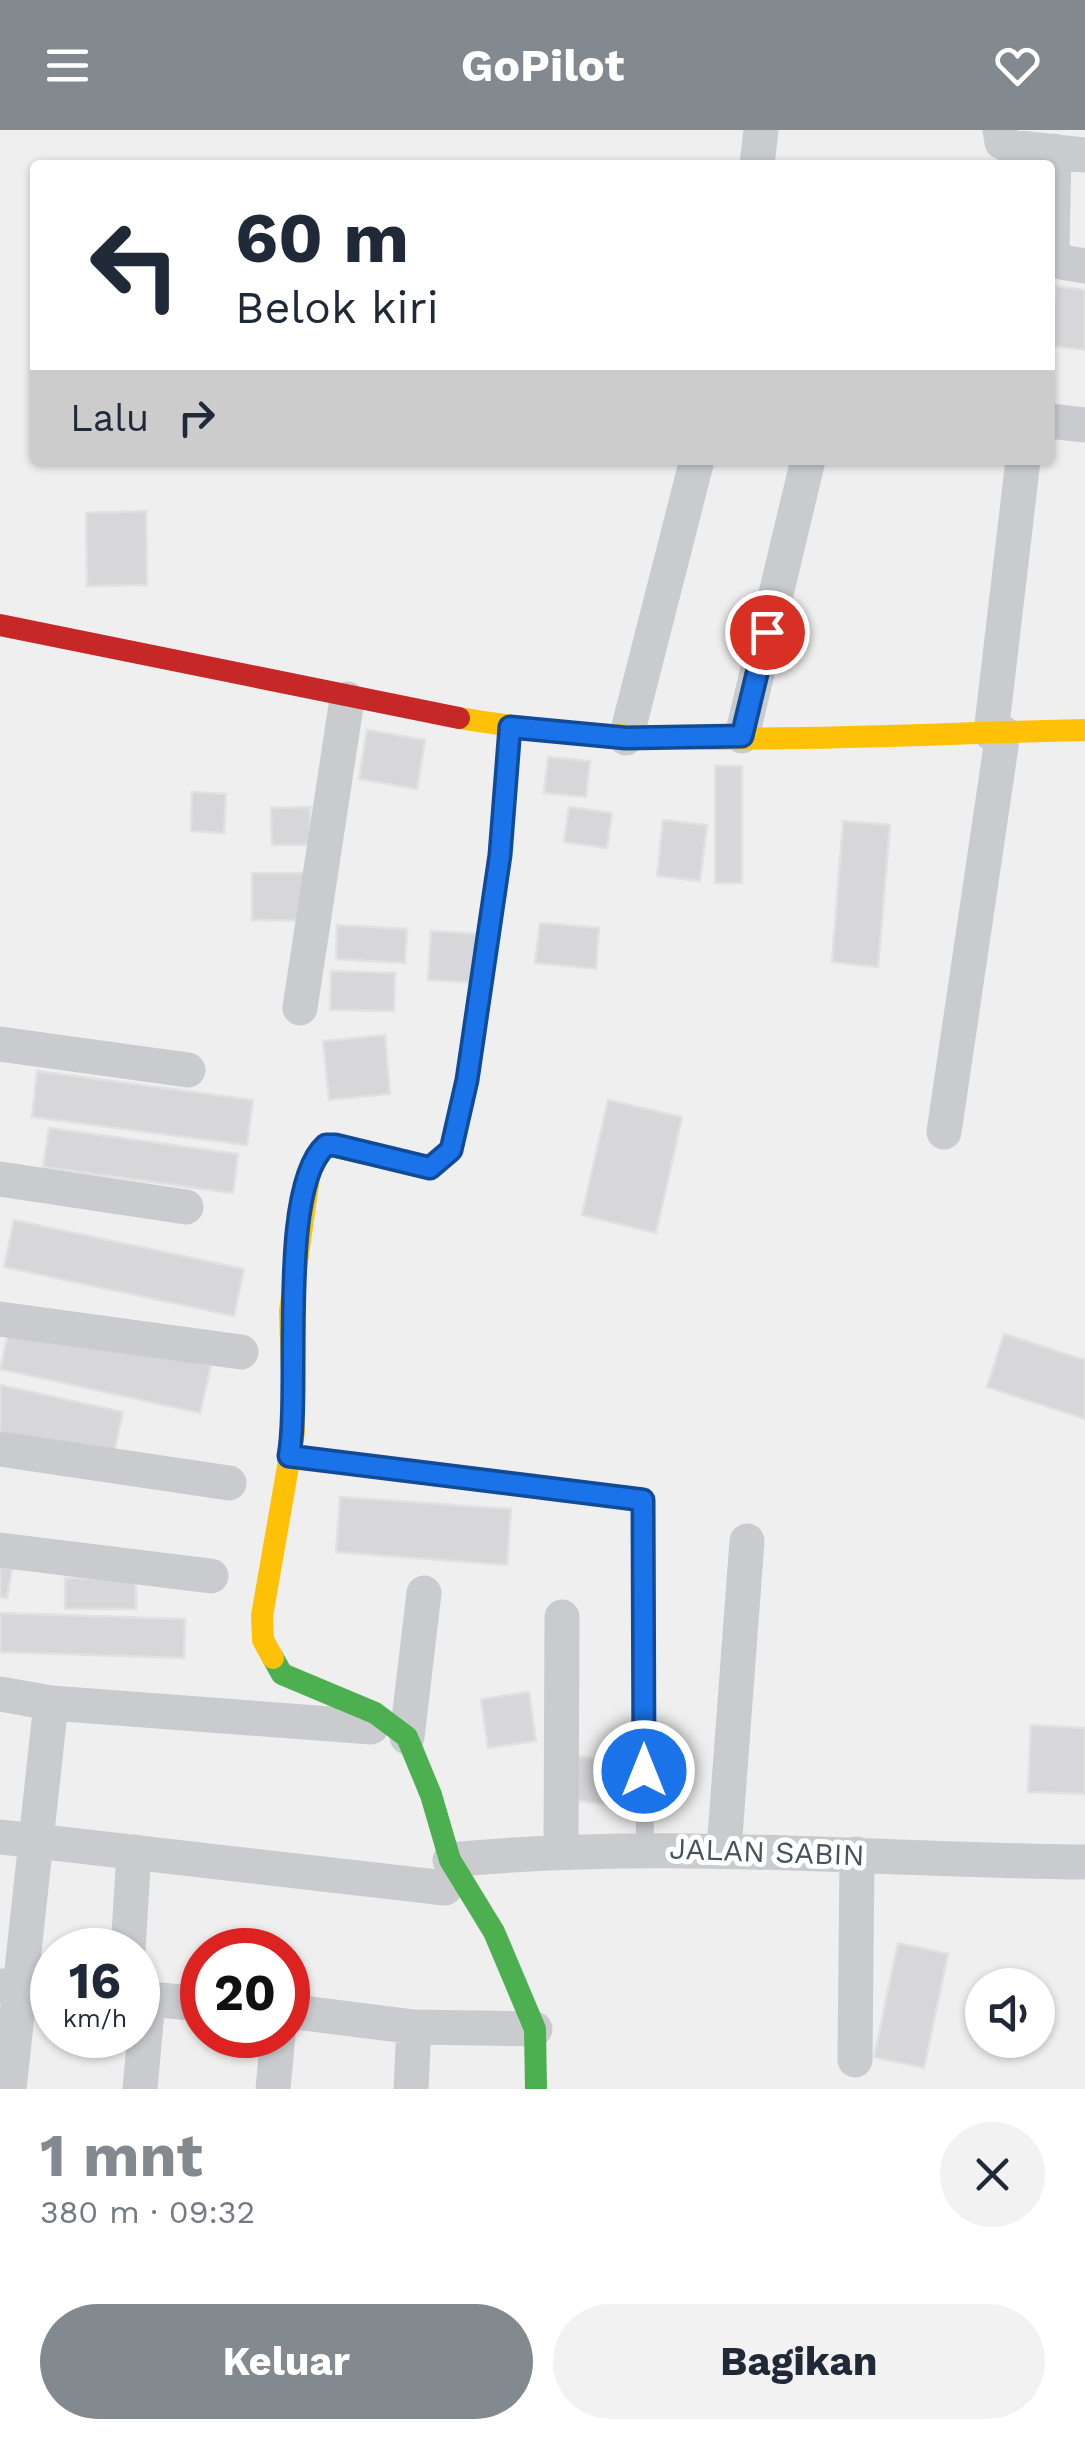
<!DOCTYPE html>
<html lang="id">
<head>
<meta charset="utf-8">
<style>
  :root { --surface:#fff; --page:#f2f2f3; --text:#1f2937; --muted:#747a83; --accent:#82898f }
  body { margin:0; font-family:"Work Sans",sans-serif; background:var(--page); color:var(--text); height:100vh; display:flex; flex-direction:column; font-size:38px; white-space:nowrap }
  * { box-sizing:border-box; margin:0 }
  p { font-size:32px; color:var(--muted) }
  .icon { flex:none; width:55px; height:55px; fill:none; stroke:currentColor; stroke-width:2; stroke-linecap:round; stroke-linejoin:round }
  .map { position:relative; height:1959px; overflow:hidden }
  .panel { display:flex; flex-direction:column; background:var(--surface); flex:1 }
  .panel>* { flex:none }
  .top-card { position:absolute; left:30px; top:30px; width:1025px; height:305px; border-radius:10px; box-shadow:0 2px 8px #0004; background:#fff; color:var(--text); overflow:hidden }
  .buttons { position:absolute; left:965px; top:1838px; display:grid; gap:20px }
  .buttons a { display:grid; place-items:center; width:90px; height:90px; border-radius:50%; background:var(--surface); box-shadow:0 2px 8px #0004; font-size:50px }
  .speed { position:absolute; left:30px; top:1798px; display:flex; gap:20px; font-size:50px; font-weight:700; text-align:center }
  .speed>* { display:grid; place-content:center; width:130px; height:130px; border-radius:50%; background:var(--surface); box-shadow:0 2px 8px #0004; line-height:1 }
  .speed small { font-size:25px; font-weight:400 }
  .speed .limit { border:15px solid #d22; background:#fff; color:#111 }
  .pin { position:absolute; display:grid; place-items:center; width:85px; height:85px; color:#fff; margin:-42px; border:5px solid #fff; border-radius:50%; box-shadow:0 2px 10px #0007 }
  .me { position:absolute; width:110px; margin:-55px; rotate:0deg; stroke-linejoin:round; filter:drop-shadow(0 0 8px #0008) }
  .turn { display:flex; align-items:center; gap:35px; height:210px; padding:0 40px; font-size:45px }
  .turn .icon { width:130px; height:130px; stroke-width:2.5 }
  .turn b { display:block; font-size:70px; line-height:85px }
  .then { display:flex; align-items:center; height:95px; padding:0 40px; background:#0003; gap:20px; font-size:38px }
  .round { display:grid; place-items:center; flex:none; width:105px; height:105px; border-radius:52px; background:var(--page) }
  .summary { display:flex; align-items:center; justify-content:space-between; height:170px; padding:0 40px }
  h1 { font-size:60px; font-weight:700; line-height:75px; color:var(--accent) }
  .action { display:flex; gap:20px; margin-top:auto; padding:20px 40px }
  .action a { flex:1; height:115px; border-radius:60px; background:var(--accent); color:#fff; font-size:40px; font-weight:700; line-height:115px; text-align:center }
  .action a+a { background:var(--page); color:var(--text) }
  header { display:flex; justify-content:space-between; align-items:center; height:130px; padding:0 40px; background:var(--accent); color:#fff; font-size:45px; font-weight:700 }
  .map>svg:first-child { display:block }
  .building { fill:#d7d7d9; stroke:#e1e1e2; stroke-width:2.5 }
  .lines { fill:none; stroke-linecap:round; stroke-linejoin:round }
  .lane { stroke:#c9cbce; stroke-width:18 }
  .street { stroke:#c9cbce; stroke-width:35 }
  .fast { stroke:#4caf50; stroke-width:22 }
  .slow { stroke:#ffc107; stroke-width:22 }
  .jam { stroke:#c62828; stroke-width:22 }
  .route-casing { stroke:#114b97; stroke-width:25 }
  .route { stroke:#1a73e8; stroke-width:18 }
  .labels { text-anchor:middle; stroke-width:10; stroke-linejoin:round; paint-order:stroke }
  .street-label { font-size:30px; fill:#47525b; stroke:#fff }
</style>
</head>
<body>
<header><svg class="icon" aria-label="menu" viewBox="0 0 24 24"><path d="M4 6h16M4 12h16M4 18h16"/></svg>GoPilot<svg class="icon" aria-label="heart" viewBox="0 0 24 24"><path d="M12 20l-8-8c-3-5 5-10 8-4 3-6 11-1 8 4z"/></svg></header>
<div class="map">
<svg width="1085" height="1959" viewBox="0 0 1085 1959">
  <rect width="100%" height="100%" fill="#f0efef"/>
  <path class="building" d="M1056,156l29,4v60l-35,-4z
    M146,381l1,74 -60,1 -1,-73z
    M367,600l58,10 -8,49 -58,-10z
    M548,627l42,4 -4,36 -42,-4z
    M715,636h27v117h-27z
    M192,662l34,2 -2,39 -33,-2z
    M310,677l1,38h-39l-1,-37z
    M569,677l43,6 -5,35 -43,-6z
    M663,690l44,5 -7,56 -43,-5z
    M843,691l47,4 -12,142 -46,-5z
    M252,743h62l-1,48 -61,-1z
    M540,793l59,5 -3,41 -61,-6z
    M337,795l70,4 -2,34 -69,-4z
    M431,801l51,3 -3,49 -51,-3z
    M331,841l64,2 -1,38 -64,-1z
    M385,905l5,59 -61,6 -6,-59z
    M37,941l216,29 -6,45 -215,-28z
    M608,970l74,17 -26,116 -74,-18z
    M49,998l189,26 -5,39 -190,-26z
    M14,1090l230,49 -10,47 -230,-49z
    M11,1192l200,43 -11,48 -200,-44z
    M1004,1204l81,26v59l-98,-32z
    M0,1255l123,27 -10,45 -113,-24z
    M340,1367l171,12 -4,56 -171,-13z
    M0,1437l12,2 -5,29 -7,-1z
    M65,1448h71v31h-71z
    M0,1483l185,6 -1,39 -184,-6z
    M529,1562l7,49 -48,7 -7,-49z
    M1031,1595l54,3v66l-57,-2z
    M572,1625l64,11 -7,43 -64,-11z
    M898,1813l50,11 -24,114 -50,-11z"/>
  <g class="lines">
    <path class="lane" d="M295,1326l348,44 2,349"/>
    <path class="street" d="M1000,0l2,12 10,5 73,8
      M1054,21l-2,99 9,12 24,4
      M757,35l4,-35
      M1050,291l35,4
      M991,603l32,-273
      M742,606l66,-276
      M626,608l71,-278
      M300,878l47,-309
      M0,914l188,26
      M944,1002l59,-399
      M0,1049l186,28
      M0,1189l241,33
      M0,1319l229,34
      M0,1420l211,26
      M0,1564l51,9 320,24
      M407,1607l17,-144
      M0,1707l445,51
      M561,1719l1,-232
      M724,1720l23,-309
      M450,1730c213,-21 422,0 635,2
      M128,1820l6,-98
      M0,1856l52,5
      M138,1868l64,6
      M288,1881l126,16 121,2
      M855,1930l2,-206
      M9,1959l42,-386
      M140,1959l8,-89
      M273,1959l5,-54
      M411,1959l3,-62"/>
    <path class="fast" d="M310,1040l16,-25 104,23 21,-18 16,-70 33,-225 10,-128
      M273,1528l9,16 93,39 32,24 24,58 19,65 44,72 41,97 1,60"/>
    <path class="slow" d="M459,588c205,35 419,16 626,12
      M273,1528l-10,-18 -1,-24 32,-184 -4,-121 20,-141"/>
    <path class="jam" d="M0,495l459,93"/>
  </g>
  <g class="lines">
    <g class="route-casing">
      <path id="route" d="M644,1641l-1,-271 -354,-44c12,-67 -12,-268 37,-311h9l95,23 21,-18 16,-70 33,-225 10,-128 116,11 116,-2 25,-104"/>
    </g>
    <use href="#route" class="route"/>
  </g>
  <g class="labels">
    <g class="street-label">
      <text transform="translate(767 1722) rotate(2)" y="10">JALAN SABIN</text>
    </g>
  </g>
</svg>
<div class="buttons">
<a><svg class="icon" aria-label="sound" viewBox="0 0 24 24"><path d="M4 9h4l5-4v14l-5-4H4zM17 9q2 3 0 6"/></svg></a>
</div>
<div class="speed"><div>16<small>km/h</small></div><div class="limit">20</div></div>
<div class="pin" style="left:767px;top:502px;background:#d93025"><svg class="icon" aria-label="arrive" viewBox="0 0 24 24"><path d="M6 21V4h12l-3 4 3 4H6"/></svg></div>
<svg class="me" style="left:644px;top:1641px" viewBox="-20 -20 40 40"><circle r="17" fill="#1a73e8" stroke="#fff" stroke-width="3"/><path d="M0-11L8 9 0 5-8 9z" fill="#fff"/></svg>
<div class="top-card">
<div class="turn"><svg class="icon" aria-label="left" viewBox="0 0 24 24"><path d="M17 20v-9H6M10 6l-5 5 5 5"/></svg><div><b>60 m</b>Belok kiri</div></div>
<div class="then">Lalu<svg class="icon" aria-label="right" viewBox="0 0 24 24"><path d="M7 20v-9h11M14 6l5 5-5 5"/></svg></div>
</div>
</div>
<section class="panel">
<div class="summary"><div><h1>1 mnt</h1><p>380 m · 09:32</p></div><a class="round"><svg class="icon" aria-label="close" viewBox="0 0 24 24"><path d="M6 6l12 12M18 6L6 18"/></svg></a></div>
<div class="action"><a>Keluar</a><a>Bagikan</a></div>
</section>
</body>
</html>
